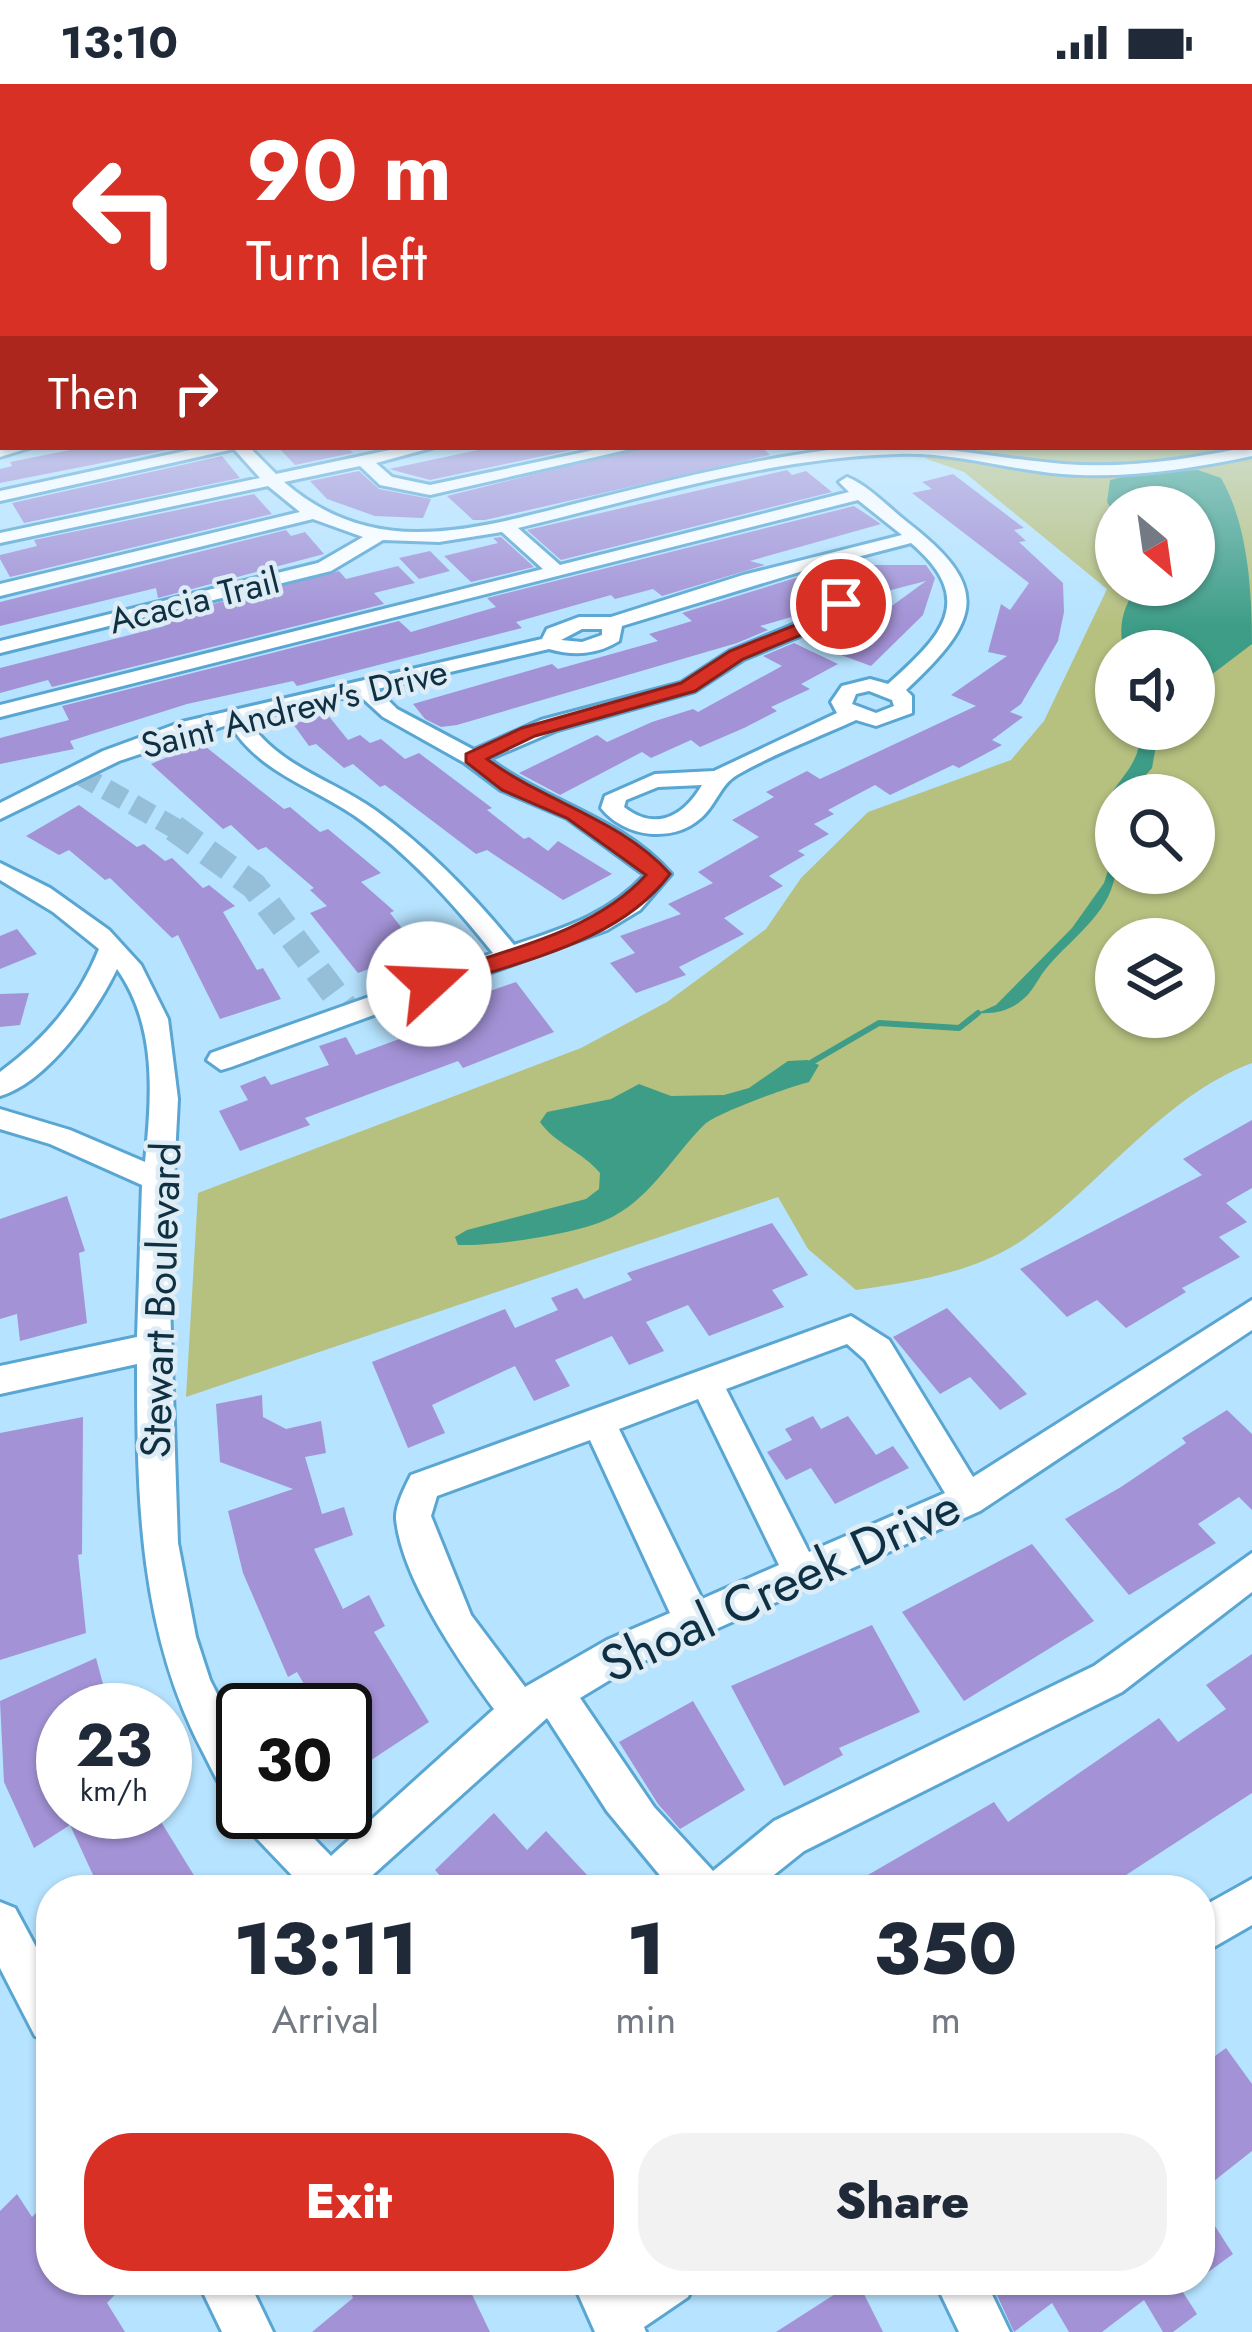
<!DOCTYPE html>
<html lang="en">
<head>
<meta charset="utf-8">
<style>
  :root { --surface:#fff; --page:#f2f2f3; --text:#1f2937; --muted:#747a83; --accent:#d93025 }
  body { margin:0; font-family:Jost,sans-serif; background:var(--page); color:var(--text); height:100vh; display:flex; flex-direction:column; font-size:45px; white-space:nowrap }
  * { box-sizing:border-box; margin:0 }
  p { font-size:39px; color:var(--muted) }
  .icon { flex:none; width:66px; height:66px; fill:none; stroke:currentColor; stroke-width:2; stroke-linecap:round; stroke-linejoin:round }
  .map { position:relative; flex:1; overflow:hidden }
  .panel { position:absolute; left:36px; top:1791px; width:1179px; height:420px; display:flex; flex-direction:column; background:var(--surface); border-radius:48px; box-shadow:0 3px 9px #0004 }
  .panel>* { flex:none }
  .top-card { position:absolute; left:0px; top:0px; width:1254px; height:366px; box-shadow:0 3px 9px #0004; background:#d93025; color:#fff; overflow:hidden }
  .needle { width:78px; rotate:151deg }
  .controls { position:absolute; left:1095px; top:402px; display:grid; gap:24px }
  .controls a { display:grid; place-items:center; width:120px; height:120px; border-radius:50%; background:var(--surface); box-shadow:0 3px 9px #0004; font-size:60px }
  .speed { position:absolute; left:36px; top:1599px; display:flex; gap:24px; font-size:60px; font-weight:700; text-align:center }
  .speed>* { display:grid; place-content:center; width:156px; height:156px; border-radius:50%; background:var(--surface); box-shadow:0 3px 9px #0004; line-height:1 }
  .speed small { font-size:30px; font-weight:400 }
  .speed .limit { border:6px solid #111; border-radius:18px; background:#fff; color:#111 }
  .pin { position:absolute; display:grid; place-items:center; width:102px; height:102px; color:#fff; margin:-51px; border:6px solid #fff; border-radius:50%; box-shadow:0 3px 12px #0007 }
  .me { position:absolute; width:132px; margin:-66px; rotate:70deg; stroke-linejoin:round; filter:drop-shadow(0 0 9px #0008) }
  .turn { display:flex; align-items:center; gap:42px; height:252px; padding:0 48px; font-size:54px }
  .turn .icon { width:156px; height:156px; stroke-width:2.5 }
  .turn b { display:block; font-size:84px; line-height:102px }
  .then { display:flex; align-items:center; height:114px; padding:0 48px; background:#0003; gap:24px; font-size:45px }
  .eta { display:flex; justify-content:space-evenly; align-items:center; height:204px; text-align:center }
  .eta b { font-size:72px; font-weight:800; line-height:84px }
  .cta { display:flex; gap:24px; margin-top:auto; padding:24px 48px }
  .cta a { flex:1; height:138px; border-radius:48px; background:var(--accent); color:#fff; font-size:48px; font-weight:800; line-height:138px; text-align:center }
  .cta a+a { background:var(--page); color:var(--text) }
  .status { display:flex; justify-content:space-between; align-items:center; height:84px; padding:0 60px; background:var(--surface); direction:ltr }
  .status svg { height:33px; fill:currentColor }
  .map>svg:first-child { display:block }
  .green { fill:#b6c07f; fill-rule:evenodd }
  .water { fill:#3e9d87 }
  .lines { fill:none; stroke-linecap:round; stroke-linejoin:round }
  .stream { stroke:#3e9d87; stroke-width:6 }
  .building { fill:#a392d6 }
  .minor-tunnel-far1 { stroke:#95bfd9; stroke-width:21; stroke-dasharray:21 10; stroke-linecap:butt }
  .minor-tunnel { stroke:#95bfd9; stroke-width:27; stroke-dasharray:27 14; stroke-linecap:butt }
  .minor-casing { stroke:#59a6d2; stroke-width:6 }
  .minor { fill:#fff; fill-rule:evenodd }
  .route { fill:#d93025; stroke:#8d1f18; stroke-width:3 }
  .labels { text-anchor:middle; stroke-width:9; stroke-linejoin:round; paint-order:stroke }
  .far-street-label { font-size:36px; fill:#0f3042; stroke:#ddecf5 }
  .street-label { font-size:42px; fill:#0f3042; stroke:#ddecf5 }
  .near-street-label { font-size:51px; fill:#0f3042; stroke:#ddecf5 }
</style>
</head>
<body>
<div class="status"><b>13:10</b><svg viewBox="0 0 49 12"><path d="M0 12V9h3v3zM5 12V6h3v6zM10 12V3h3v9zM15 12V0h3v12zM26 1h20v11H26zM47 4h2v5h-2z"/></svg></div>
<div class="map">
<svg width="1252" height="2248" viewBox="0 0 1252 2248">
  <rect width="100%" height="100%" fill="#b6e3ff"/>
  <path class="green" d="M1252,227v752c-89,33 -153,124 -228,176 -50,34 -111,43 -168,51l-48,-41 -30,-52 -592,200 12,-204 383,-145 86,-46 99,-73 35,-51 67,-66 143,-52 33,-39 63,-132 -143,-117 -37,-13 -10,-12h334zM1116,423h78v78h-78zM1116,567h78v78h-78zM1116,711h78v78h-78zM1116,855h78v78h-78z"/>
  <path class="water" d="M1198,386l23,8c27,47 31,113 31,166l-58,44v-37h-70c-7,-26 0,-47 15,-66h55v-78h-78v10l-9,-15 3,-22 29,-7z
    M1141,645h18l-7,39 -24,27h-12v30l-11,-17c10,-31 35,-37 36,-79z
    M1116,762c0,12 1,26 -3,38 -10,35 -47,59 -68,86 -8,10 -13,23 -23,30 -12,11 -28,14 -44,13l18,-8 76,-77 32,-45z
    M808,976l11,5 -10,17c-17,4 -92,31 -104,42 -30,29 -52,71 -91,92 -32,18 -119,30 -156,29l-3,-8 12,-7 119,-31 13,-10 1,-16c-17,-21 -46,-30 -60,-51l7,-10 64,-13 28,-15 32,12 53,-1 25,-7 39,-27z"/>
  <g class="lines">
    <path class="stream" d="M812,978l67,-39 80,5 19,-15"/>
  </g>
  <path class="building" d="M85,363h98l-183,36v-14l12,-3 -2,-4z
    M278,363h69l6,6 -58,12z
    M492,363h94l-156,33 -41,-11z
    M643,363h119l8,8 -285,65h-12l-26,-24z
    M222,372l18,22 -216,45 -12,-20z
    M787,386l5,5 14,-4 26,21 -271,68 -34,-30z
    M359,387l20,18 52,10 -8,19 -48,-2 -48,-17 -17,-18z
    M953,390l71,54 -10,2 12,11 -7,1 44,41 1,29 -6,29 -37,63 -11,8 13,5 -31,23 10,5 -43,23 -6,-3 -63,30 -15,-10 -47,25 6,4 -20,10 15,10 -31,17 7,4 -36,21 14,10 -59,32 20,16 -65,33 7,8 -50,18 -26,-30 25,-10 -15,-17 61,-22 -13,-10 45,-21 -15,-11 61,-35 -27,-17 42,-23 -8,-5 41,-21 13,8 156,-73 -25,-11 56,-39 -19,-4 13,-48 9,6 19,-27 -117,-90 20,-4 -10,-7z
    M254,410l18,20 -262,63 -10,-18v-4l37,-9 -3,-6z
    M854,422l27,18 -131,37 15,4 -103,31 -9,-7 -38,10 -4,-4 -95,27 6,6 -225,58 -4,-5 -106,23 -117,37 4,8 -74,15v-26l69,-18 -7,-14 337,-85 12,11 85,-25 -9,-9z
    M286,446l5,6 14,-4 19,22 -166,44 -2,-10 -156,38v-24z
    M501,453l33,30 -63,15 -27,-26 54,-13 -5,-5z
    M430,467l20,20 -31,8 -20,-21z
    M857,481h69l9,13 -12,37 -52,51 -41,-15 96,-70 -62,16z
    M398,482l17,17 -41,10 10,11 -332,83 -4,-7 -48,13v-25l165,-42 -2,-9 176,-46 7,8z
    M805,491l21,20 -7,14 -59,17 8,4 -31,13 -280,82 -16,2 -16,-8 -12,-15 139,-40 6,5 100,-28 -9,-7 43,-13 -10,-8z
    M794,559l44,21 -37,20 9,5 -39,18 6,4 -33,17 -44,19 -9,-7 -40,18 -9,-6 -82,43 -41,-22 78,-38 10,7 45,-20 41,-13 5,3 84,-46 -19,-10z
    M327,630l21,26 12,-5 10,8 11,-4 24,20 14,-6 73,55 -5,2 37,29 5,-2 19,14 10,-10 54,33 -49,26 -76,-50 -11,4 -91,-69 -5,2 -27,-23 -9,4 -28,-24 -7,2 -16,-22z
    M201,659l83,66 6,-2 30,25 8,-3 53,44 -20,9 33,29 -4,2 29,37 -61,23 -48,-60 17,-7 -17,-16 4,-2 -48,-41 -8,3 -27,-25 -8,4 -72,-65z
    M79,721l58,42 7,-3 21,17 7,-3 31,30 6,-3 26,21 -12,6 34,58 6,-2 18,31 -61,20 -42,-84 -6,3 -62,-60 -5,2 -36,-30 -10,5 -33,-19z
    M17,845l20,25 -37,15v-33z
    M516,898l38,50 -91,36 -5,-7 -153,57 5,7 -70,26 -21,-40 29,-11 -8,-14 25,-10 6,9 58,-20 -10,-19 27,-9 10,18 46,-17 -9,-13 31,-11 -3,-5 22,-8 4,5z
    M29,909l-9,32 -20,2v-33z
    M1252,1036v68l-26,15 21,19 -28,15 21,20 -58,31 4,4 -60,36 -29,-28 -30,17 -47,-48 182,-94 -19,-16z
    M67,1112l18,55 -6,2 8,70 -67,18 -3,-27 -17,5v-100z
    M772,1139l36,52 -36,15 12,17 -75,29 -21,-31 -42,17 18,29 -35,14 -17,-29 -57,24 15,26 -36,15 -19,-35 -83,39 13,28 -37,15 -36,-86 133,-53 10,19 43,-18 -7,-12 26,-10 7,11 48,-19 -5,-7z
    M947,1224l80,86 -27,16 -30,-33 -30,17 -47,-57z
    M262,1311l1,22 23,12 35,-8 5,32 -21,4 17,57 22,-7 9,28 -39,14 29,60 26,-14 16,31 -11,6 55,90 -76,50 -8,-15v-47h-26l-22,-38 -9,5 -45,-104 -15,-62 65,-22 -73,-27 -4,-58z
    M1227,1326l25,24v76l-13,-13 -41,27 18,19 -87,52 -64,-76 56,-32 65,-44 -4,-5z
    M813,1332l8,13 27,-13 28,39 17,-9 16,22 -74,36 -24,-36 -25,12 -19,-28 25,-12 -7,-11z
    M83,1333l-1,137 -4,1 8,78 -86,27v-227z
    M1032,1460l62,77 -130,80 -62,-89z
    M872,1541l48,87 -81,36 4,7 -59,31 -53,-100z
    M1252,1570v139l-149,97h-261l152,-88 14,20 151,-104 19,24 48,-33 -20,-24z
    M96,1574l14,52h-47v102h92l48,78h-103l-30,-65 -36,23 -30,-66 -4,-81z
    M693,1617l52,89 -65,39 -22,-25 -39,-62z
    M494,1729l33,37 19,-19 55,59h-148l-18,-20z
    M1226,1964l26,36v67l-52,41v-125z
    M17,2110l15,23 19,-19v82h78l-22,23 18,29h-125v-121z
    M1200,2119l33,51 -33,24z
    M345,2196h120l25,52h-178l41,-34z
    M857,2196l26,52h-107z
    M990,2196h185l22,34 -24,18h-10l-19,-32 -42,32h-33l-17,-29 -38,29z"/>
  <g class="lines">
    <path class="minor-tunnel-far1" d="M79,690l101,57"/>
    <path class="minor-tunnel" d="M174,744l80,58 95,127"/>
    <g class="minor-casing">
      <path id="minor" d="M3,230v8l-3,1v-8z
        M1252,362v10c-66,14 -133,24 -201,17 -52,-6 -102,-21 -154,-19 -129,4 -254,44 -379,74l42,37 289,-73 -10,-10 8,-5c22,9 41,30 60,45 84,65 75,97 -1,168l6,6v17l-36,13 -20,-6c-39,18 -81,33 -119,55 -17,10 -21,30 -36,43 -29,26 -77,19 -100,-10l4,-12 50,-22 59,-3 123,-58 -6,-11 11,-16 28,-7 18,5c52,-47 91,-83 23,-141l-88,23 23,21 5,17 -15,17 -92,38 -49,32 -138,39 -68,29c57,43 134,59 182,115l-31,36 -33,20 -376,137 -10,3 -14,-10 4,-7 282,-100c-41,-51 -85,-100 -138,-137 -44,-30 -97,-44 -125,-92l-111,37 -119,58v-16l103,-52 79,-29 360,-83 5,-10 32,-12h32l132,-42 159,-40 -44,-35 -858,217v-12l543,-136 -41,-37 -63,10 -56,-2 -52,31 -331,82v-12l318,-78 45,-26 -50,-18 -313,77v-12l300,-72 -32,-26 -268,57v-10l260,-55 -26,-29 -234,52v-10l204,-44h45l27,27 128,-27h31l-59,16 16,14 38,8 178,-38h31l-209,48 -50,-10 -20,-19 -76,16c39,34 83,50 133,50 55,0 109,-16 161,-29 89,-22 177,-45 268,-55 77,-8 142,10 217,16 64,5 128,-5 189,-18zM806,486l24,23 1,10 -9,10 -92,38 -49,32 -140,37 -67,30 -77,-41 -20,-20 172,-40c25,7 47,6 70,-8l3,-15zM582,545h20v6l-20,7 -21,-2zM869,607l23,9 2,6 -18,7 -24,-9 4,-10zM358,610l25,23 82,46 36,27 66,28 78,57c-37,40 -81,53 -131,70 -41,-50 -86,-97 -139,-135 -42,-30 -98,-44 -127,-90zM702,701c-18,31 -46,47 -78,22l2,-7 32,-13z
        M0,363l3,-1 29,1 -32,10z
        M0,779l50,25 59,42 32,35 27,54 10,80 -9,174 9,270 18,94 14,43 33,65v67h45l43,44 163,-147c-35,-48 -92,-130 -98,-190 -1,-13 9,-32 15,-44l440,-159 38,24 84,137 279,-177v30l-272,181 -347,155 -53,32 74,109 59,64 61,-50 320,-155 158,-113v39l-130,100 -318,159 -49,39h-83l-65,-79 -60,-93 -191,172h-50l-61,-64 -6,-14 3,-7c-20,-9 -28,-32 -38,-51 -65,-122 -67,-255 -67,-390l-137,30v-28l137,-29 5,-152 -92,-41 -50,-15v-20l70,21 75,32c7,-66 12,-137 -28,-193 -21,43 -69,113 -117,127v-24c45,-33 78,-71 99,-123l-46,-37 -53,-32zM847,1260l18,16 80,133 -136,59 -83,-163zM698,1315l81,166 -77,34 -83,-170zM590,1356l80,173 -63,27 -82,47 -54,-72 -40,-99 6,-20z
        M1252,1795v46l-52,30v-47z
        M0,1818l15,6 36,67v67l-16,-6 -35,-68z
        M197,2196h51l25,52h-51z
        M572,2196h124l-8,17 -44,30 2,5h-51z
        M934,2196h51l25,52h-51z"/>
    </g>
    <use href="#minor" class="minor"/>
  </g>
  <linearGradient id="sky" x2="0" y2="1"><stop stop-color="#64abc1"/><stop offset="0.42" stop-color="#def2ff"/><stop offset="1" stop-color="#def2ff" stop-opacity="0"/></linearGradient>
  <rect width="1252" height="542" fill="url(#sky)"/>
  <path class="route" d="M835,516l15,4 -15,17 -92,38 -48,32 -160,45 -48,23c57,43 134,60 183,115 -52,70 -153,87 -233,116h-16v-11c75,-27 171,-44 225,-104l-79,-57 -65,-28 -36,-28v-8l56,-26 159,-45 49,-32 93,-37z"/>
  <g class="labels">
    <g class="far-street-label">
      <text transform="translate(194 516) rotate(-14)" y="13">Acacia Trail</text>
      <text transform="translate(294 624) rotate(-14)" y="13">Saint Andrew's Drive</text>
    </g>
    <g class="street-label">
      <text transform="translate(160 1216) rotate(-88)" y="15">Stewart Boulevard</text>
    </g>
    <g class="near-street-label">
      <text transform="translate(780 1501) rotate(-25)" y="18">Shoal Creek Drive</text>
    </g>
  </g>
</svg>
<div class="controls">
<a><svg class="needle" viewBox="-14 -14 28 28"><path d="M0-13l5 13h-10z" fill="#e53935"/><path d="M0 13l5-13h-10z" fill="#747a83"/></svg></a>
<a><svg class="icon" aria-label="sound" viewBox="0 0 24 24"><path d="M4 9h4l5-4v14l-5-4H4zM17 9q2 3 0 6"/></svg></a>
<a><svg class="icon" aria-label="search" viewBox="0 0 24 24"><circle cx="10" cy="10" r="6"/><path d="M15 15l6 6"/></svg></a>
<a><svg class="icon" aria-label="layers" viewBox="0 0 24 24"><path d="M12 4l9 5-9 5-9-5zM3 14l9 5 9-5"/></svg></a>
</div>
<div class="speed"><div>23<small>km/h</small></div><div class="limit">30</div></div>
<div class="pin" style="left:841px;top:520px;background:#d93025"><svg class="icon" aria-label="arrive" viewBox="0 0 24 24"><path d="M6 21V4h12l-3 4 3 4H6"/></svg></div>
<svg class="me" style="left:429px;top:900px" viewBox="-20 -20 40 40"><circle r="19" fill="#fff"/><path d="M0-13L10 11 0 6-10 11z" fill="#d93025"/></svg>
<div class="top-card">
<div class="turn"><svg class="icon" aria-label="left" viewBox="0 0 24 24"><path d="M17 20v-9H6M10 6l-5 5 5 5"/></svg><div><b>90 m</b>Turn left</div></div>
<div class="then">Then<svg class="icon" aria-label="right" viewBox="0 0 24 24"><path d="M7 20v-9h11M14 6l5 5-5 5"/></svg></div>
</div>
<section class="panel">
<div class="eta">
<div><b>13:11</b><p>Arrival</p></div>
<div><b>1</b><p>min</p></div>
<div><b>350</b><p>m</p></div>
</div>
<div class="cta"><a>Exit</a><a>Share</a></div>
</section>
</div>
</body>
</html>
